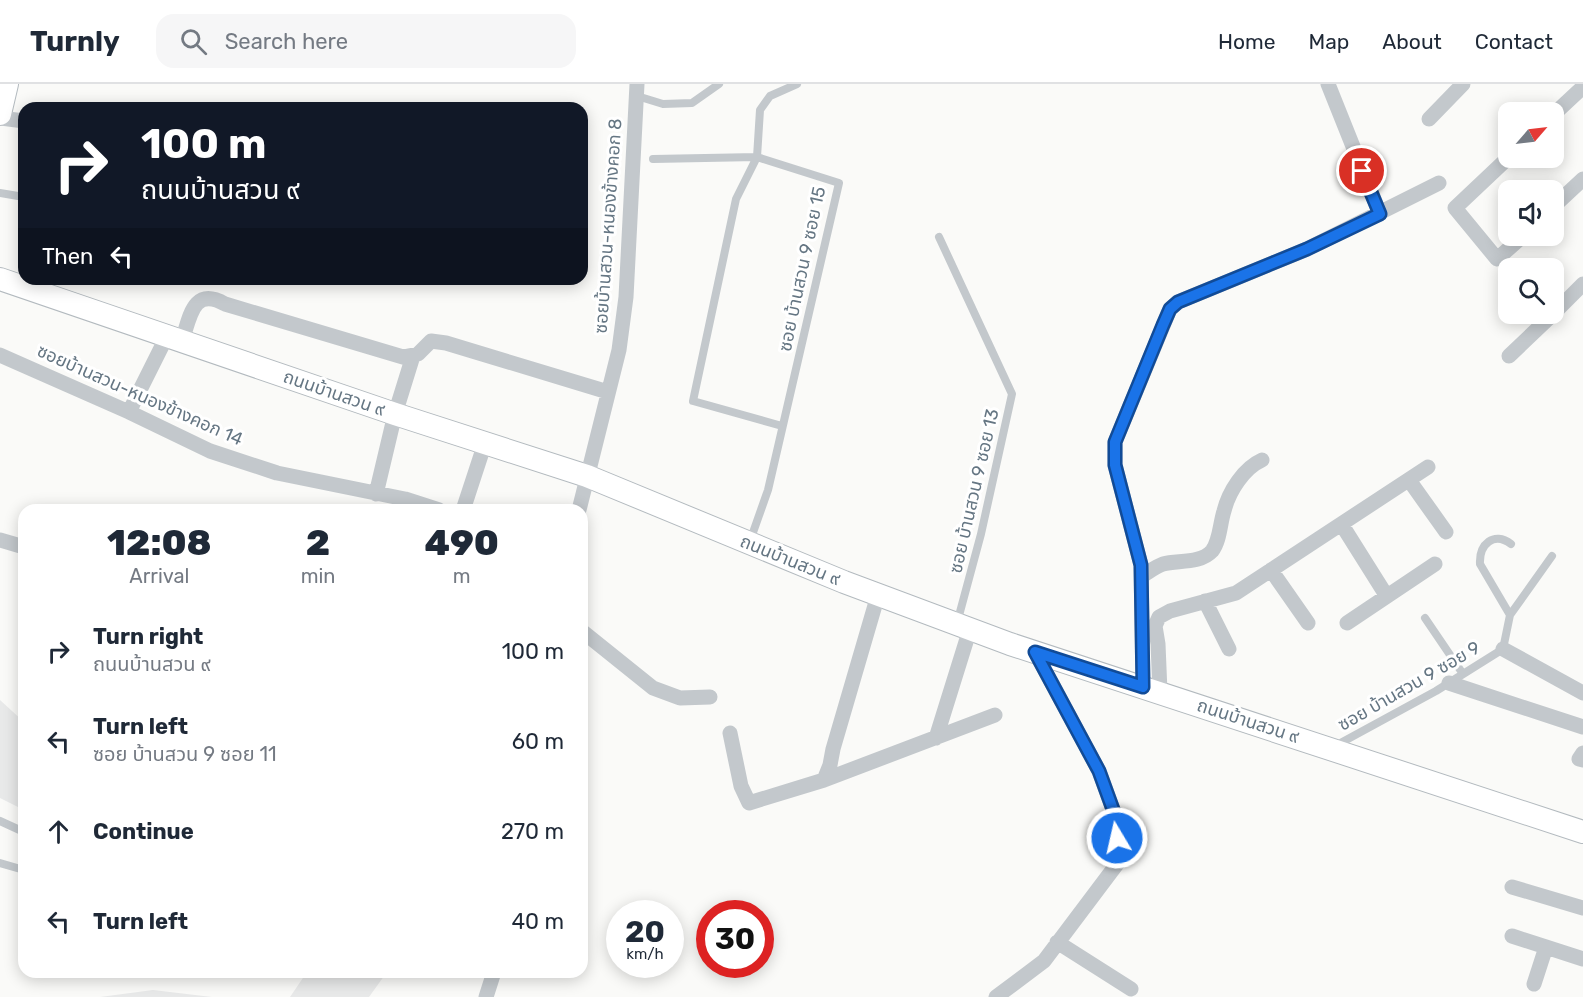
<!DOCTYPE html>
<html lang="en">
<head>
<meta charset="utf-8">
<style>
  :root { --surface:#fff; --page:#f6f6f7; --text:#1f2937; --muted:#747a83; --line:#e0e1e3 }
  body { margin:0; font-family:Rubik,"Noto Sans Thai",sans-serif; background:var(--page); color:var(--text); height:100vh; display:flex; flex-direction:column; font-size:22px; white-space:nowrap }
  * { box-sizing:border-box; margin:0 }
  p { font-size:20px; color:var(--muted) }
  .icon { flex:none; width:33px; height:33px; fill:none; stroke:currentColor; stroke-width:2; stroke-linecap:round; stroke-linejoin:round }
  .map { position:relative; flex:1; overflow:hidden }
  .drawer { position:absolute; left:18px; top:420px; width:570px; height:474px; display:flex; flex-direction:column; background:var(--surface); border-radius:18px; box-shadow:0 3px 15px #0003 }
  .drawer>* { flex:none }
  .guide { position:absolute; left:18px; top:18px; width:570px; height:183px; border-radius:18px; box-shadow:0 3px 15px #0003; background:#111827; color:#fff; overflow:hidden }
  .needle { width:39px; rotate:62deg }
  .fabs { position:absolute; left:1498px; top:18px; display:grid; gap:12px }
  .fabs a { display:grid; place-items:center; width:66px; height:66px; border-radius:12px; background:var(--surface); box-shadow:0 3px 15px #0003; font-size:30px }
  .speed { position:absolute; left:606px; top:816px; display:flex; gap:12px; font-size:30px; font-weight:700; text-align:center }
  .speed>* { display:grid; place-content:center; width:78px; height:78px; border-radius:50%; background:var(--surface); box-shadow:0 3px 15px #0003; line-height:1 }
  .speed small { font-size:15px; font-weight:400 }
  .speed .limit { border:9px solid #d22; background:#fff; color:#111 }
  .pin { position:absolute; display:grid; place-items:center; width:51px; height:51px; color:#fff; margin:-26px; border:3px solid #fff; border-radius:50%; box-shadow:0 2px 6px #0007 }
  .me { position:absolute; width:66px; margin:-33px; rotate:351deg; stroke-linejoin:round; filter:drop-shadow(0 0 4px #0008) }
  .turn { display:flex; align-items:center; gap:21px; height:126px; padding:0 24px; font-size:27px }
  .turn .icon { width:78px; height:78px; stroke-width:2.5 }
  .turn b { display:block; font-size:42px; line-height:51px }
  .then { display:flex; align-items:center; height:57px; padding:0 24px; background:#0003; gap:12px; font-size:22px }
  .eta { display:flex; justify-content:space-evenly; align-items:center; height:102px; text-align:center }
  .eta b { font-size:36px; font-weight:800; line-height:42px }
  ul { padding:0; list-style:none }
  li { display:flex; align-items:center; gap:18px; height:90px; padding:0 24px }
  li div { flex:1 }
  li b { display:block; font-size:22px }
  li em { font-style:normal }
  header { display:flex; align-items:center; gap:36px; box-sizing:border-box; height:84px; padding:0 30px; background:var(--surface); border-bottom:2px solid var(--line) }
  header strong { font-size:28px }
  nav { display:flex; gap:33px; margin-inline-start:auto; font-size:21px }
  .search { width:420px; height:54px; background:var(--page); display:flex; align-items:center; gap:15px; box-sizing:border-box; padding:0 21px; border-radius:18px; color:var(--muted); font-size:22px }
  .map>svg:first-child { display:block }
  .built { fill:#e8e9e9 }
  .lines { fill:none; stroke-linecap:round; stroke-linejoin:round }
  .secondary-casing { stroke:#b3babf; stroke-width:24 }
  .lane { stroke:#c3c8cc; stroke-width:8 }
  .street { stroke:#c3c8cc; stroke-width:15 }
  .secondary { stroke:#fff; stroke-width:22 }
  .route-casing { stroke:#114b97; stroke-width:15 }
  .route { stroke:#1a73e8; stroke-width:10 }
  .labels { text-anchor:middle; stroke-width:6; stroke-linejoin:round; paint-order:stroke }
  .street-label { font-size:18px; fill:#657683; stroke:#fff }
</style>
</head>
<body>
<header>
<strong>Turnly</strong>
<div class="search"><svg class="icon" aria-label="search" viewBox="0 0 24 24"><circle cx="10" cy="10" r="6"/><path d="M15 15l6 6"/></svg>Search here</div>
<nav><a>Home</a><a>Map</a><a>About</a><a>Contact</a></nav>
</header>
<div class="map">
<svg width="1583" height="913" viewBox="0 0 1583 913">
  <rect width="100%" height="100%" fill="#fafaf8"/>
  <path class="built" d="M0,616l24,22v88l-24,-12z
    M307,888h80l-18,25h-79z
    M153,906l59,7h-112z"/>
  <g class="lines">
    <g class="secondary-casing">
      <path id="secondary" d="M0,30l7,-30
        M0,195l395,135 192,62 257,106 166,62 573,188"/>
    </g>
    <path class="lane" d="M637,12l26,8 29,-1 27,-19
      M653,75l104,-2 82,26 -71,307 -18,51
      M0,109l24,4
      M939,153l73,157 -31,140 -24,89
      M782,342l-89,-25 43,-202 21,-42 3,-47 10,-14 27,-12
      M1510,531l-30,-51c-1,-20 14,-33 31,-20
      M1425,534l38,56
      M1335,662l101,-55 67,-42 7,-34 42,-59
      M0,737l24,11
      M0,779l24,7"/>
    <path class="street" d="M1328,0l52,130
      M1554,30l29,-27
      M0,34l24,3
      M1429,35l34,-35
      M1509,73l-54,51 42,51 26,-23
      M1554,122l29,-27
      M1554,229l29,-29
      M182,257c8,-24 11,-55 43,-37l178,53 15,-3 13,-13 15,2 162,49
      M0,271l129,57 81,39 67,22 128,26 34,11
      M1509,272l44,-42
      M129,328l38,-76
      M1409,396l37,52
      M376,410l19,-80 18,-58
      M463,426l22,-67
      M579,426l40,-160 7,-53 11,-213
      M1342,441l44,70
      M0,456l24,7
      M1271,486l37,53
      M1142,492c7,-4 13,-9 21,-12 15,-4 37,0 49,-13 8,-10 8,-28 12,-40 5,-20 20,-43 38,-51
      M878,511l-45,154 -3,16 -6,15 171,-65
      M1205,517l24,48
      M1347,539l88,-59
      M582,547l71,57 27,10 30,-1
      M1503,565l80,44
      M1449,599l134,44
      M1143,603l-2,-122 -26,-100v-23l55,-133 8,-7 129,-53 132,-66
      M1160,608l-2,-48 -3,-18 4,-9 11,-6 66,-18 192,-126
      M730,649l11,53 8,17 75,-23
      M936,654l34,-109
      M1583,669l-4,6 4,1
      M1512,803l71,21
      M1512,852l71,23
      M1057,858l74,47
      M1534,900l12,-37
      M486,913l8,-25
      M996,913l48,-36 76,-101 -5,-45 -16,-44 -64,-119"/>
    <use href="#secondary" class="secondary"/>
  </g>
  <g class="lines">
    <g class="route-casing">
      <path id="route" d="M1117,754l-2,-23 -16,-44 -64,-119 108,35 -2,-122 -26,-100v-23l48,-117 7,-16 8,-7 129,-53 73,-35 -18,-43"/>
    </g>
    <use href="#route" class="route"/>
  </g>
  <g class="labels">
    <g class="street-label">
      <text transform="translate(608 142) rotate(-86)" y="6">ซอยบ้านสวน-หนองข้างคอก 8</text>
      <text transform="translate(802 185) rotate(-78)" y="6">ซอย บ้านสวน 9 ซอย 15</text>
      <text transform="translate(334 309) rotate(19)" y="6">ถนนบ้านสวน ๙</text>
      <text transform="translate(140 311) rotate(24)" y="6">ซอยบ้านสวน-หนองข้างคอก 14</text>
      <text transform="translate(974 407) rotate(-77)" y="6">ซอย บ้านสวน 9 ซอย 13</text>
      <text transform="translate(790 476) rotate(22)" y="6">ถนนบ้านสวน ๙</text>
      <text transform="translate(1409 602) rotate(-30)" y="6">ซอย บ้านสวน 9 ซอย 9</text>
      <text transform="translate(1248 637) rotate(18)" y="6">ถนนบ้านสวน ๙</text>
    </g>
  </g>
</svg>
<div class="fabs">
<a><svg class="needle" viewBox="-14 -14 28 28"><path d="M0-13l5 13h-10z" fill="#e53935"/><path d="M0 13l5-13h-10z" fill="#747a83"/></svg></a>
<a><svg class="icon" aria-label="sound" viewBox="0 0 24 24"><path d="M4 9h4l5-4v14l-5-4H4zM17 9q2 3 0 6"/></svg></a>
<a><svg class="icon" aria-label="search" viewBox="0 0 24 24"><circle cx="10" cy="10" r="6"/><path d="M15 15l6 6"/></svg></a>
</div>
<div class="speed"><div>20<small>km/h</small></div><div class="limit">30</div></div>
<div class="pin" style="left:1362px;top:87px;background:#d93025"><svg class="icon" aria-label="arrive" viewBox="0 0 24 24"><path d="M6 21V4h12l-3 4 3 4H6"/></svg></div>
<svg class="me" style="left:1117px;top:754px" viewBox="-20 -20 40 40"><circle r="17" fill="#1a73e8" stroke="#fff" stroke-width="3"/><path d="M0-11L8 9 0 5-8 9z" fill="#fff"/></svg>
<div class="guide">
<div class="turn"><svg class="icon" aria-label="right" viewBox="0 0 24 24"><path d="M7 20v-9h11M14 6l5 5-5 5"/></svg><div><b>100 m</b>ถนนบ้านสวน ๙</div></div>
<div class="then">Then<svg class="icon" aria-label="left" viewBox="0 0 24 24"><path d="M17 20v-9H6M10 6l-5 5 5 5"/></svg></div>
</div>
<section class="drawer">
<div class="eta">
<div><b>12:08</b><p>Arrival</p></div>
<div><b>2</b><p>min</p></div>
<div><b>490</b><p>m</p></div>
</div>
<ul>
<li><svg class="icon" aria-label="right" viewBox="0 0 24 24"><path d="M7 20v-9h11M14 6l5 5-5 5"/></svg><div><b>Turn right</b><p>ถนนบ้านสวน ๙</p></div><em>100 m</em></li>
<li><svg class="icon" aria-label="left" viewBox="0 0 24 24"><path d="M17 20v-9H6M10 6l-5 5 5 5"/></svg><div><b>Turn left</b><p>ซอย บ้านสวน 9 ซอย 11</p></div><em>60 m</em></li>
<li><svg class="icon" aria-label="ahead" viewBox="0 0 24 24"><path d="M12 20V5M6 11l6-6 6 6"/></svg><div><b>Continue</b></div><em>270 m</em></li>
<li><svg class="icon" aria-label="left" viewBox="0 0 24 24"><path d="M17 20v-9H6M10 6l-5 5 5 5"/></svg><div><b>Turn left</b></div><em>40 m</em></li>
</ul>
</section>
</div>
</body>
</html>
